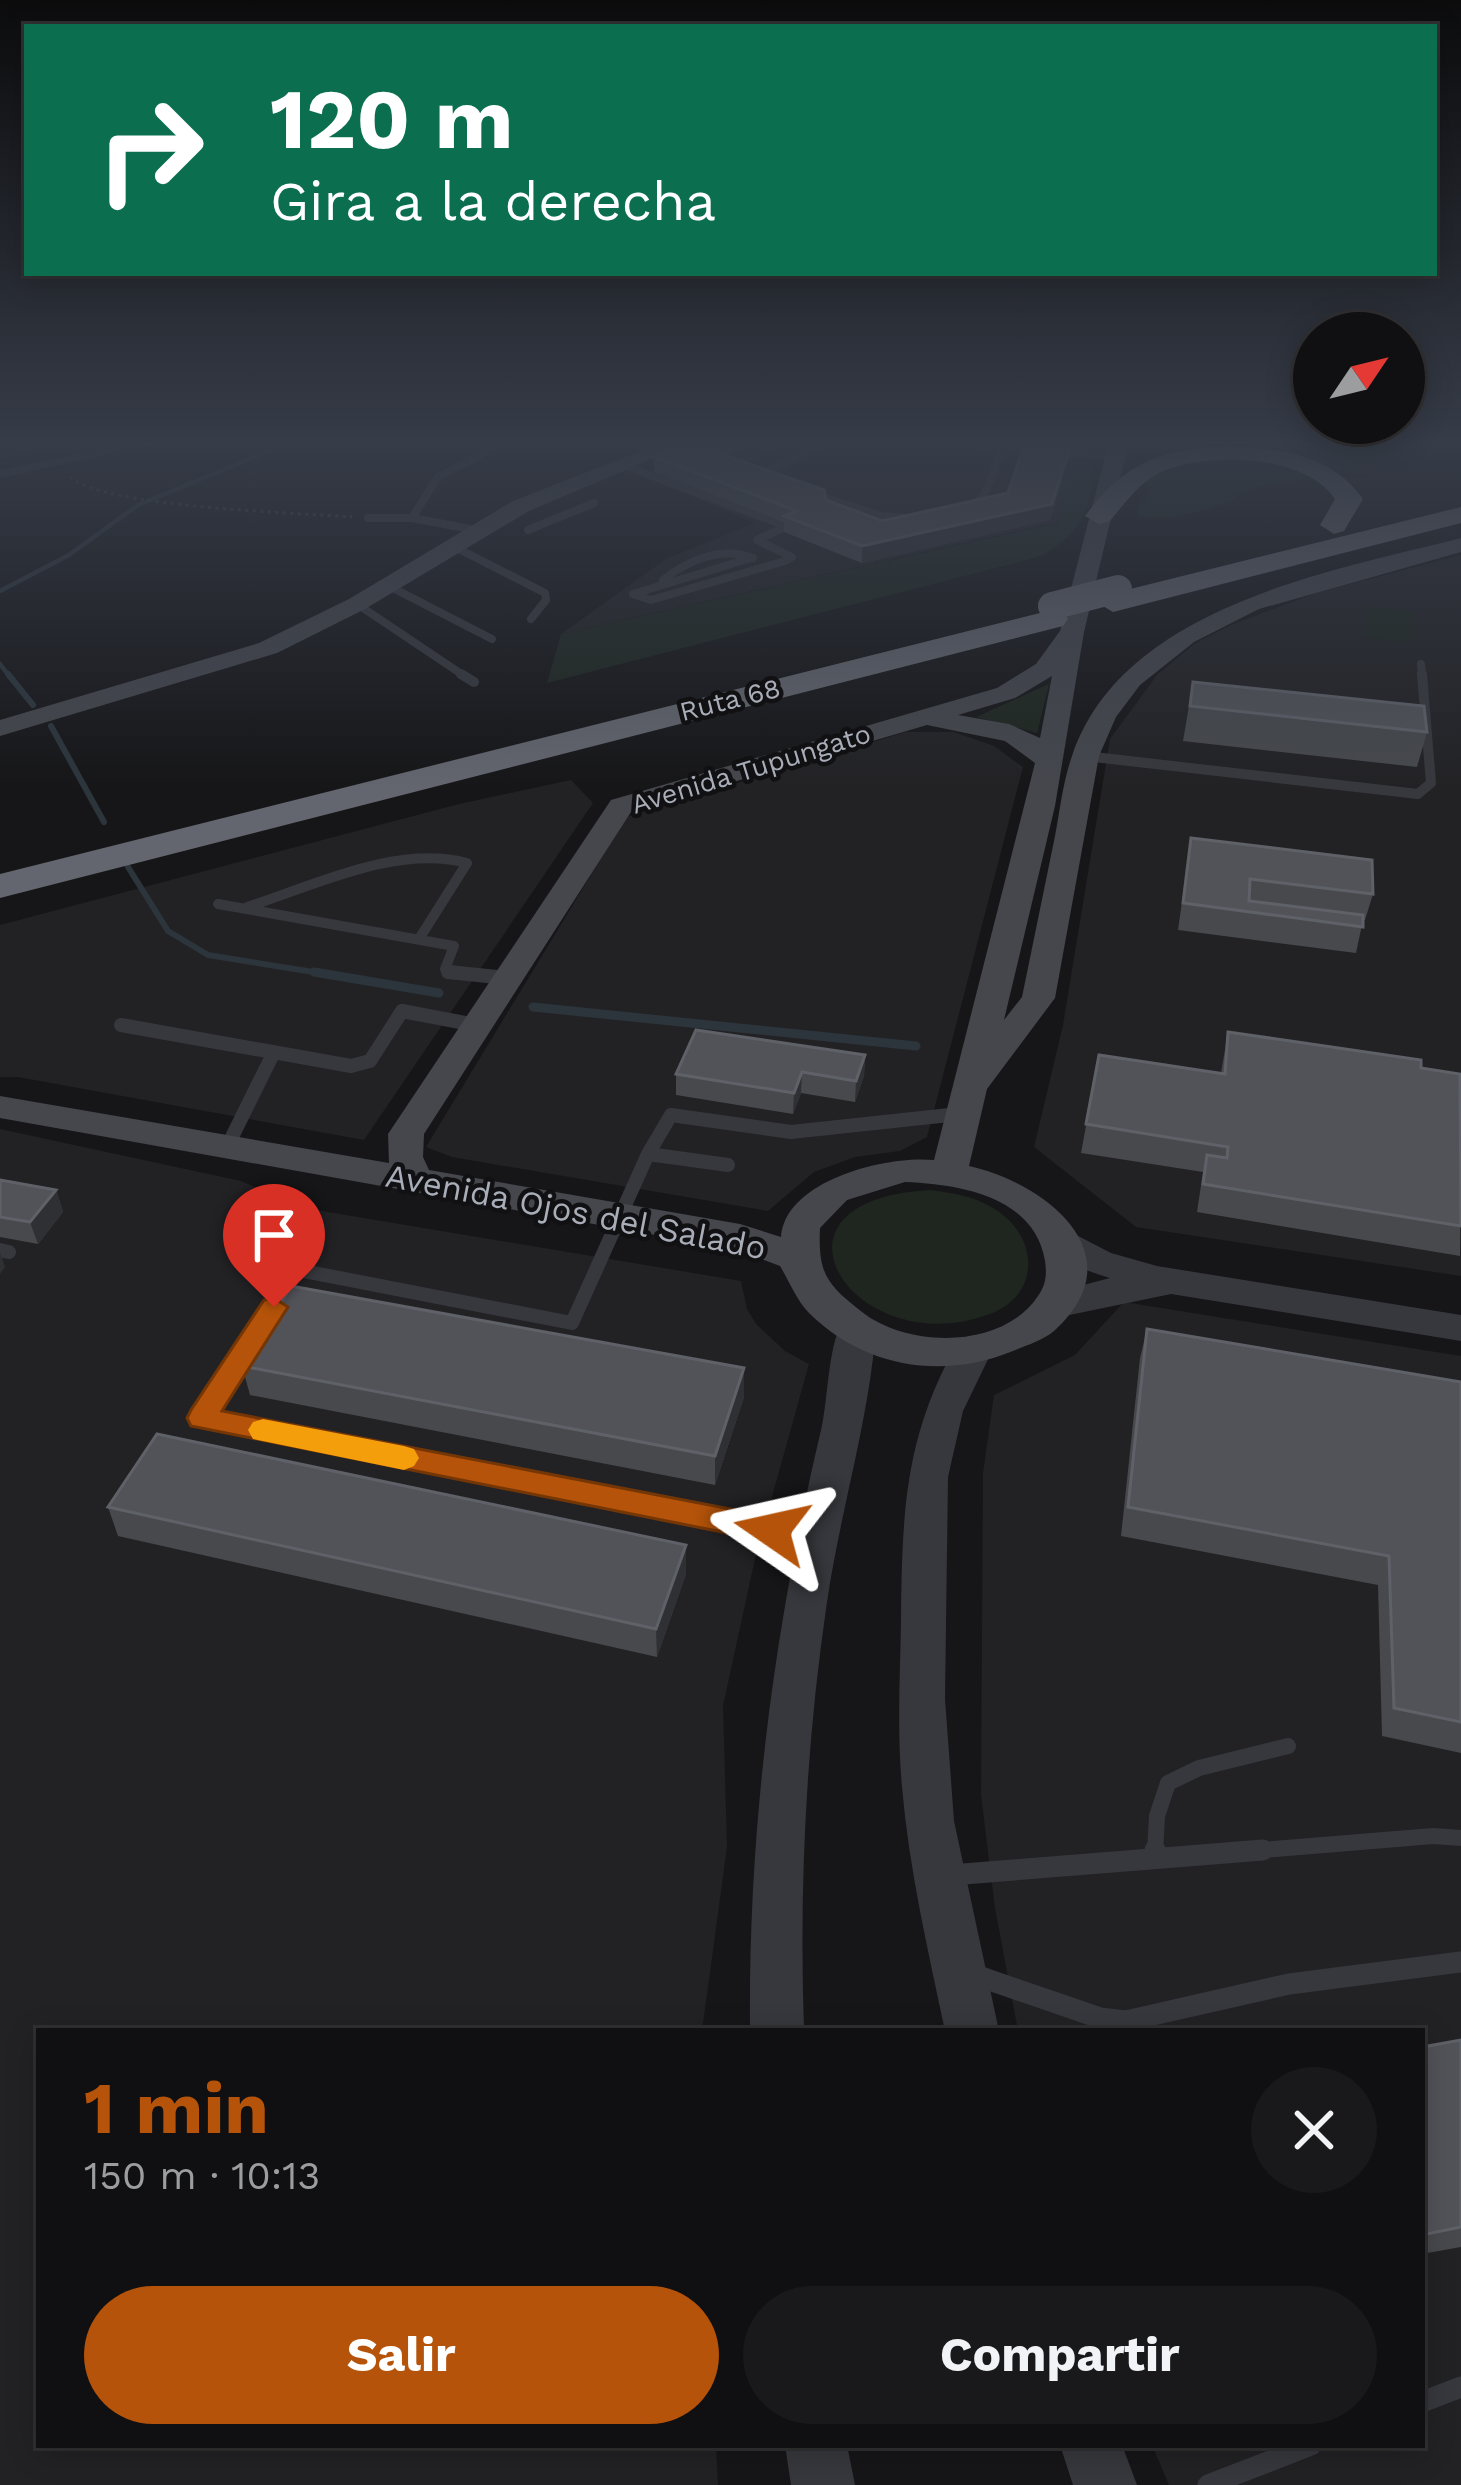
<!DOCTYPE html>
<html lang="es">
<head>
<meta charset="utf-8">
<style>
  :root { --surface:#101012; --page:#19191b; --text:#f1f3f6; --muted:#9c9d9f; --line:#303032; --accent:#b45309 }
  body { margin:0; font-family:"Work Sans",sans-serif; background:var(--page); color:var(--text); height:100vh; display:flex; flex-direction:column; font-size:45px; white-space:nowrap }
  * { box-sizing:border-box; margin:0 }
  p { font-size:39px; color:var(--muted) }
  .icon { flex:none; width:66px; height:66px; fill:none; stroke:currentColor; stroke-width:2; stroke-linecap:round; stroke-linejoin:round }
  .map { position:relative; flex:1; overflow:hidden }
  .details { position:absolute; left:36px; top:2028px; width:1389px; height:420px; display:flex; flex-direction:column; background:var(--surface); border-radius:0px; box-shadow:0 6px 30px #0003,0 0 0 3px var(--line) }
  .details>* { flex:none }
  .banner { position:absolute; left:24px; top:24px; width:1413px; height:252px; border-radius:0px; box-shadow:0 6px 30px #0003,0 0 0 3px var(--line); background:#0b6e4f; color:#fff; overflow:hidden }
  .needle { width:78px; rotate:55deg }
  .tools { position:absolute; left:1293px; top:312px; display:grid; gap:24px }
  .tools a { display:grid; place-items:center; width:132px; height:132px; border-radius:50%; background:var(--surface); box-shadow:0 6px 30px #0003,0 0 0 3px var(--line); font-size:60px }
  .pin { position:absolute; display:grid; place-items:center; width:102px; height:102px; color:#fff; margin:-123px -51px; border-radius:50% 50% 50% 0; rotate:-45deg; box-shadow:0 0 12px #0007 }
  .pin .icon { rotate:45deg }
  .me { position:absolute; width:132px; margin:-66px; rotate:281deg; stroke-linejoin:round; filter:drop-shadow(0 0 9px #0008) }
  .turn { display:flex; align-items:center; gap:42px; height:252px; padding:0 48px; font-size:54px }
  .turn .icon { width:156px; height:156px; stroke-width:2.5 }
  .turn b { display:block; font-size:84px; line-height:102px }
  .round { display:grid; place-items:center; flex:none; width:126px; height:126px; border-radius:63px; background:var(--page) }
  .headline { display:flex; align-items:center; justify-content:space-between; height:204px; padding:0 48px }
  h1 { font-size:72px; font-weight:700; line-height:90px; color:var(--accent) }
  .cta { display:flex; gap:24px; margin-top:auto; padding:24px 48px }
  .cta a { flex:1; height:138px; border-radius:72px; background:var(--accent); color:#fff; font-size:48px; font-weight:700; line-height:138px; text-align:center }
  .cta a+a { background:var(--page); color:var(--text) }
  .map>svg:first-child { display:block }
  .built { fill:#222225 }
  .green { fill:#1e261f }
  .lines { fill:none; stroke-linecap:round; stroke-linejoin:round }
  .stream-far2 { stroke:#2c353c; stroke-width:4.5 }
  .stream-far1 { stroke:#2c353c; stroke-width:6 }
  .stream { stroke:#2c353c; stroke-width:9 }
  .path { stroke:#3d3f44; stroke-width:3; stroke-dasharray:3 4.5; stroke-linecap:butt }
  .service-far4 { stroke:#37383d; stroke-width:8 }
  .service-far3 { stroke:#37383d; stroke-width:10 }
  .service-far2 { stroke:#37383d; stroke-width:14 }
  .service-far1 { stroke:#37383d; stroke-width:16 }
  .service { stroke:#37383d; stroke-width:21 }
  .minor { fill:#37383d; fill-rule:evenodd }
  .tertiary { fill:#37383d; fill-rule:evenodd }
  .secondary { fill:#45474d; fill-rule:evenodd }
  .motorway { fill:#63666e; fill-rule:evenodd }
  .motorway-bridge { stroke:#63666e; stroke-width:28 }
  .wall { fill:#47494d }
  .shaded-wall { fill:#2f3033 }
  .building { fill:#525359; stroke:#5f6168; stroke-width:3 }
  .route { fill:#b45309; stroke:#753606; stroke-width:3 }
  .slow { fill:#f59e0b }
  .labels { text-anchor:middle; stroke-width:9; stroke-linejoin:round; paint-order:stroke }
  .far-street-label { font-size:27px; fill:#a8adb8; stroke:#111113 }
  .street-label { font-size:33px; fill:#a8adb8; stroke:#111113 }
</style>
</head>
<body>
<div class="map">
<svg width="1461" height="2485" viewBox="0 0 1461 2485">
  <rect width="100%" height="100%" fill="#161618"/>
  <path class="built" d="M721,442h360l-23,80 -497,112 105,-75 89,-36 -114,-48z
    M1461,555v721l-325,-49 -102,-80 29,-122 47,-286 47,-64 37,-31 37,-19 85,-32z
    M906,732h48l40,14 29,21 -96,370 -27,14 -45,6 -41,15 -46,39 -316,-54 -26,-10 200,-330z
    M571,780l22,23 -229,337 -346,-63h-18v-152l459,-121z
    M0,1129l241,52 63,27 437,73 6,28 9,15 29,27 24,13 -53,190 -33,152 4,141 -25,184h-663v414h677l2,40h-718z
    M1124,1302l337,54v1129h-292l-17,-40h270v-414h-404l-23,-123 -14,-113 2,-322 11,-78 81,-40z"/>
  <path class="green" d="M1194,442h241l18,5 -18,8 -74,3 -22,14 -47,-13 -113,-9z
    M1224,457l51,6 36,12c-25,13 -60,3 -80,27 -30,9 -61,20 -92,14l-2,-7 11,-14 -1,-16 20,-13z
    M1076,460l14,2c-1,6 1,12 1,19 3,35 -25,63 -53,76l-491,126 14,-49 497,-111z
    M1368,606l46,6 -2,31 -47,-5z
    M1049,684l-12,49 -61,-16z
    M931,1190c21,3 43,6 62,18 45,26 50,86 -3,106 -137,51 -244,-115 -59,-124z"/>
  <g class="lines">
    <path class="stream-far2" d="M0,591l69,-36 69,-50 153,-63
      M0,664l10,13"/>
    <path class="stream-far1" d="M8,674l25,31
      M51,726l53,96
      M128,867l40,64 40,24 124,20"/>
    <path class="stream" d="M314,972l125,21
      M533,1007l383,39"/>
    <path class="path" d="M70,477c30,30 231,36 282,40"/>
    <path class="service-far4" d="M68,442l4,4
      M566,442l21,4
      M932,442l183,14
      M623,465l163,61
      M772,479l-6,-6 3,-3 60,-28
      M810,493l72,23 28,2
      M967,507l16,-9 20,-50
      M368,518h44l64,12
      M412,518l26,-41 68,-35
      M528,530l66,-27
      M451,545l94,48 1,7 -15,19
      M751,558l-118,36 18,6 134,-39 7,-4 -35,-17 28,-13
      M663,580c25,-20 58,-34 90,-22
      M387,585l105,54
      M357,604l109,73
      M1421,664l1,13"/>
    <path class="service-far3" d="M461,674l13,8
      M1085,756l333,38 13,-11 -9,-109
      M218,904l236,42 -9,23 33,6
      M247,907c66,-21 150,-63 220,-44l-48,76"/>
    <path class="service-far2" d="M448,972l59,6
      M121,1025l230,41 19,-5 32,-50 74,14
      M227,1147l47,-95
      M648,1154l80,11
      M0,1250l9,2
      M240,1359l58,-89 274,53 76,-169 23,-39 120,17 168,-18"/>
    <path class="service-far1" d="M242,1356l-40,62 614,120
      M1155,1853l2,-37 11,-33 31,-15 89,-22
      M1226,1853l207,-17 28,2"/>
    <path class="service" d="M1155,1858v-8
      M951,1875l312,-25
      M975,1975l125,43 26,3 163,-37 172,-22
      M1422,2402l39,-15
      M1208,2485l103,-40"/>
    <path class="minor" d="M136,442h29l-165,36v-8z"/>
    <path class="tertiary" d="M1057,1225l54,28 46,13 304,49v26l-290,-47 -116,24 -13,-4 -6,-9 6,-9 68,-18c-24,-7 -57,-19 -71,-41l5,-8z
      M855,1319l13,4 6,9 -1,26c-10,82 -34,162 -46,244 -21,142 -28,285 -23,429h-54c-2,-205 24,-402 71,-601 7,-29 7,-84 21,-107z
      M974,1335l14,4 5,10 -30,62 -15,66 -3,222 9,122 45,210h-54c-17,-81 -36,-162 -43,-244 -5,-55 -2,-110 -1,-165 1,-108 3,-188 59,-283z
      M785,2445h62l8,40h-64z
      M1060,2445h62l15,40h-64z"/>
    <path class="secondary" d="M664,442h28l-163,69 -164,98 -88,44 -277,83v-16l259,-77 90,-44 164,-98z
      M1109,442h20l-45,190 -29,174 -51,214 18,-23c11,-54 22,-107 33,-161 5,-26 8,-55 17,-80 50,-149 256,-184 389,-218v14l-202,57 -65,33 -54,43 -24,32 -17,39 -44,242 -68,91 -18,77c77,17 169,89 85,165 -12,10 -27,14 -41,20 -71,29 -148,17 -204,-38 -12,-12 -20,-32 -29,-47l-46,-17 -734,-131v-22l389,67 -1,-29 223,-334 386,-112 39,-24 24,-33zM1052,676l-12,62 -31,-14 -51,-9 57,-17zM927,725l78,16 30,22 -101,397c-47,-5 -149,20 -153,77l-41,-13 -311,-54 -6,-13 1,-23 207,-322zM905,1182c55,2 130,15 140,79 2,13 1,24 -7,35 -36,54 -130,52 -176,16 -36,-28 -44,-39 -42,-84l27,-28z"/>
    <path class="motorway" d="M1230,446c53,3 101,8 133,53l-19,32 -10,3 -14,-9 15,-26c-31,-45 -123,-47 -170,-29 -24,10 -40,33 -56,52l-10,2 -14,-8c42,-56 78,-67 145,-70z
      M1461,507v16l-348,89 -15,-9 4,-7z
      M1052,610l11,2 5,7 -5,7 -1063,272v-24z"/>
    <path class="motorway-bridge" d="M1052,606l66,-17"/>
  </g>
  <path class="wall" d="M689,442h100l-45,20 82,38 56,21 126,-28 17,-51h49l-24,78 -188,43 -78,-31v-10l-130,-50v-15z
    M1193,682l234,50 -10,35 -234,-26z
    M1191,838l182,56 -8,26h-2l-7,33 -178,-23z
    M1228,1032l193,36 40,25 -1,163 -263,-44 6,-40 -122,-19 18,-98 122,18z
    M865,1055l-1,21 -9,26 -54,-9 -8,21 -117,-19v-21z
    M0,1180l56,10 7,22 -25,32 -38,-7z
    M1147,1329l314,53v371l-79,-17 -4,-151 -257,-49 19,-178z
    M242,1366l502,2v29l-29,88 -465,-90z
    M108,1507l578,38v29l-29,83 -539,-121z
    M1461,2040v207l-39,7v-207z"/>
  <path class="shaded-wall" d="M0,442h43l2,7 -45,10z
    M753,442h36l-65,29v-16z
    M1071,444l-2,16 -19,60 -188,43v-17l190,-42z
    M865,1055l-1,21 -9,26 1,-21z
    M802,1072l-1,21 -8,21 1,-21z
    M56,1190l7,22 -25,32 -8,-22z
    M0,1252l5,15 -5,7z
    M744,1368v29l-29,88v-29z
    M686,1545v29l-29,83 -1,-28z"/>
  <path class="building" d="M689,442h64l-29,13 100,35 2,10 56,21 126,-28 17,-51 46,2 -19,60 -190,42 -78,-30 13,-5 -143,-54z
    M1193,682l231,24 3,26 -237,-26z
    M1191,838l181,22 1,34 -123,-15 -1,22 114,14v12l-180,-24z
    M696,1030l169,25 -9,26 -54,-9 -8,21 -118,-19z
    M1228,1032l193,28v8l39,6 1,152 -258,-42 4,-29 20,3 1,-11 -142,-23 13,-69 126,19z
    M0,1180l56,10 -26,32 -30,-5z
    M291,1286l453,82 -29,88 -473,-90z
    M1147,1329l314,53v340l-67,-14 -5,-152 -261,-49z
    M157,1434l529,111 -30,84 -548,-122z
    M1461,2040v187l-39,8v-188z"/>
  <linearGradient id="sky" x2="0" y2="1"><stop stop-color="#0c0c0d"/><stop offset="0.56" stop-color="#363c48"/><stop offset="1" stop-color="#363c48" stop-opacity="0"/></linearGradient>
  <rect width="1461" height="790" fill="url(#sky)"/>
  <path class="route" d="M274,1298l14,9 -66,104 550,106 11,4 5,9 -5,9 -11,3 -581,-116 -4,-8 4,-8 73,-110z"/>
  <path class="slow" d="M263,1419l141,27 10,3 5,9 -5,8 -10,4 -151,-31 -5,-9 5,-8z"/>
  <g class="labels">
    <g class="far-street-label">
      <text transform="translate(730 700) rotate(-14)" y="9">Ruta 68</text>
      <text transform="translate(751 769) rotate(-17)" y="9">Avenida Tupungato</text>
    </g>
    <g class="street-label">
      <text transform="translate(576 1211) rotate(11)" y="12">Avenida Ojos del Salado</text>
    </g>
  </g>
</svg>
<div class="tools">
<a><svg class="needle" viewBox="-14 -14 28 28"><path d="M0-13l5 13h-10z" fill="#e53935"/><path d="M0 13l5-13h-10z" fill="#9c9d9f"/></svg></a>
</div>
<div class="pin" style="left:274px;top:1307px;background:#d93025"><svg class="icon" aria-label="arrive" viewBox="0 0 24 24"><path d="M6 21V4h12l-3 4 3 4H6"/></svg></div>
<svg class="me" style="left:772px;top:1530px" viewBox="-20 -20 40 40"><path d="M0-17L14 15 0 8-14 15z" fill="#b45309" stroke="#fff" stroke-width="4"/></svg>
<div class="banner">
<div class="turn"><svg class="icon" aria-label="right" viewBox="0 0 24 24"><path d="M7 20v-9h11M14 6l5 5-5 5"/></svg><div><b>120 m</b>Gira a la derecha</div></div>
</div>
<section class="details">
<div class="headline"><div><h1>1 min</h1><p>150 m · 10:13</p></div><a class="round"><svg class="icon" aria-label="close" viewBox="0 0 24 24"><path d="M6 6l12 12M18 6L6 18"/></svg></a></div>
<div class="cta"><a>Salir</a><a>Compartir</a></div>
</section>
</div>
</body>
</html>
